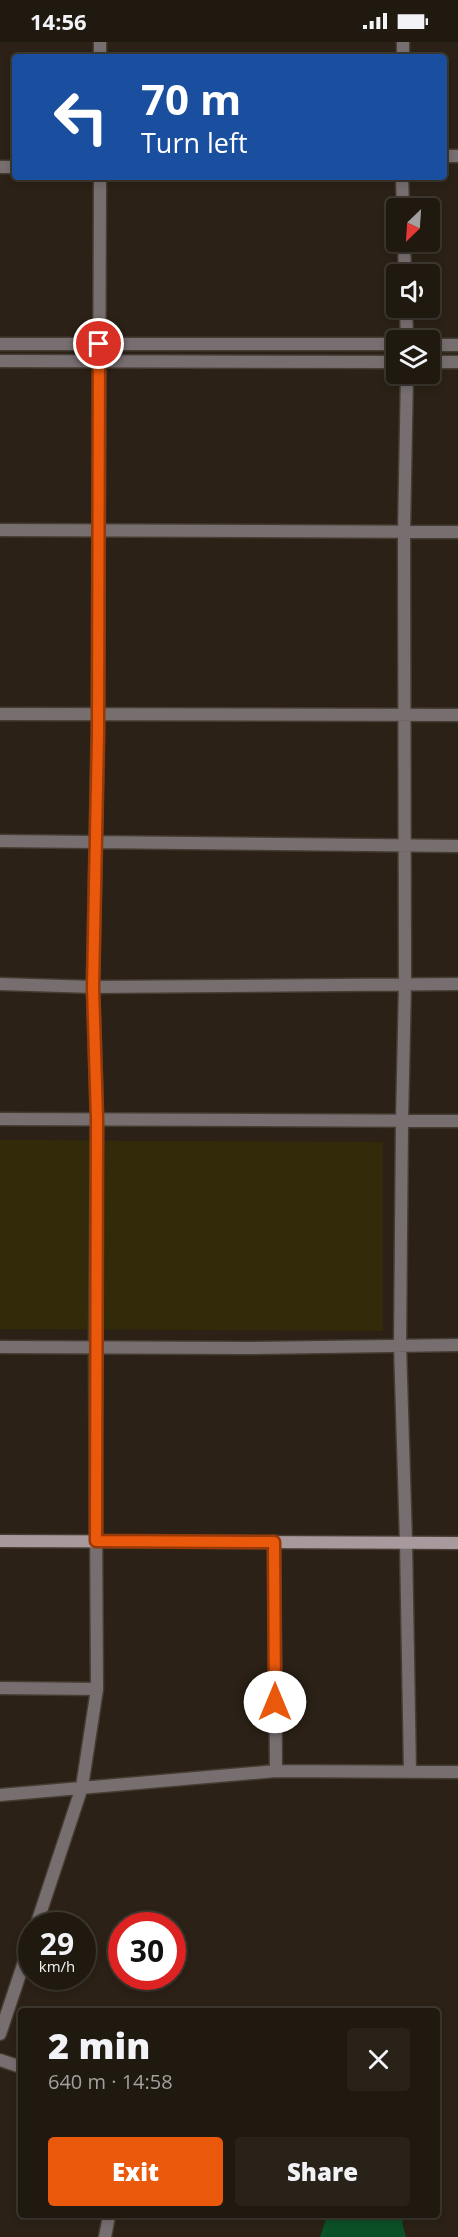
<!DOCTYPE html>
<html lang="en">
<head>
<meta charset="utf-8">
<style>
  :root { --surface:#201910; --page:#282219; --text:#f1f3f6; --muted:#a2a09f; --line:#3d3830; --accent:#ea580c }
  body { margin:0; font-family:"Open Sans",sans-serif; background:var(--page); color:var(--text); height:100vh; display:flex; flex-direction:column; font-size:22px; white-space:nowrap }
  * { box-sizing:border-box; margin:0 }
  p { font-size:20px; color:var(--muted) }
  .icon { flex:none; width:33px; height:33px; fill:none; stroke:currentColor; stroke-width:2; stroke-linecap:round; stroke-linejoin:round }
  .map { position:relative; flex:1; overflow:hidden }
  .sheet { position:absolute; left:18px; top:1966px; width:422px; height:210px; display:flex; flex-direction:column; background:var(--surface); border-radius:6px; box-shadow:0 3px 9px #0003,0 0 0 2px var(--line) }
  .sheet>* { flex:none }
  .top-card { position:absolute; left:12px; top:12px; width:435px; height:126px; border-radius:6px; box-shadow:0 3px 9px #0003,0 0 0 2px var(--line); background:#1a4fa0; color:#fff; overflow:hidden }
  .needle { width:39px; rotate:205deg }
  .controls { position:absolute; left:386px; top:156px; display:grid; gap:12px }
  .controls a { display:grid; place-items:center; width:54px; height:54px; border-radius:6px; background:var(--surface); box-shadow:0 3px 9px #0003,0 0 0 2px var(--line); font-size:30px }
  .speed { position:absolute; left:18px; top:1870px; display:flex; gap:12px; font-size:30px; font-weight:700; text-align:center }
  .speed>* { display:grid; place-content:center; width:78px; height:78px; border-radius:50%; background:var(--surface); box-shadow:0 3px 9px #0003,0 0 0 2px var(--line); line-height:1 }
  .speed small { font-size:15px; font-weight:400 }
  .speed .limit { border:9px solid #d22; background:#fff; color:#111 }
  .pin { position:absolute; display:grid; place-items:center; width:51px; height:51px; color:#fff; margin:-26px; border:3px solid #fff; border-radius:50%; box-shadow:0 2px 6px #0007 }
  .me { position:absolute; width:66px; margin:-33px; rotate:0deg; stroke-linejoin:round; filter:drop-shadow(0 0 4px #0008) }
  .turn { display:flex; align-items:center; gap:21px; height:126px; padding:0 30px; font-size:27px }
  .turn .icon { width:78px; height:78px; stroke-width:2.5 }
  .turn b { display:block; font-size:42px; line-height:51px }
  .round { display:grid; place-items:center; flex:none; width:63px; height:63px; border-radius:6px; background:var(--page) }
  .overview { display:flex; align-items:center; justify-content:space-between; height:102px; padding:0 30px }
  h1 { font-size:36px; font-weight:800; line-height:45px }
  .button { display:flex; gap:12px; margin-top:auto; padding:12px 30px }
  .button a { flex:1; height:69px; border-radius:6px; background:var(--accent); color:#fff; font-size:24px; font-weight:800; line-height:69px; text-align:center }
  .button a+a { background:var(--page); color:var(--text) }
  .status { display:flex; justify-content:space-between; align-items:center; height:42px; padding:0 30px; background:var(--surface); direction:ltr }
  .status svg { height:16px; fill:currentColor }
  .map>svg:first-child { display:block }
  .green { fill:#0b5127 }
  .sand { fill:#322a08 }
  .lines { fill:none; stroke-linecap:round; stroke-linejoin:round }
  .street-casing { stroke:#463d32; stroke-width:15 }
  .secondary-casing { stroke:#463d32; stroke-width:15 }
  .street { stroke:#776e70; stroke-width:12 }
  .secondary { stroke:#a7999c; stroke-width:12 }
  .route-casing { stroke:#983908; stroke-width:15 }
  .route { stroke:#ea580c; stroke-width:10 }
</style>
</head>
<body>
<div class="status"><b>14:56</b><svg viewBox="0 0 49 12"><path d="M0 12V9h3v3zM5 12V6h3v6zM10 12V3h3v9zM15 12V0h3v12zM26 1h20v11H26zM47 4h2v5h-2z"/></svg></div>
<div class="map">
<svg width="458" height="2195" viewBox="0 0 458 2195">
  <rect width="100%" height="100%" fill="#2b2116"/>
  <path class="green" d="M327,2174h80l-5,6 4,15h-86z"/>
  <path class="sand" d="M0,1098l383,2v189l-383,-2z"/>
  <g class="lines">
    <g class="street-casing">
      <path id="street" d="M100,15v-15
        M403,15v-15
        M444,114h14
        M0,125h15
        M402,135l1,31
        M404,200l1,32
        M406,266l1,32
        M0,302h396
        M429,303h29
        M0,319l396,1
        M429,320h29
        M407,332l-3,158 1,452 -3,137 -2,224 6,197 4,230
        M0,488l458,2
        M0,672l458,1
        M0,799l458,5
        M0,942l93,3 365,-3
        M0,1077l458,2
        M0,1305l248,1 210,-3
        M274,1500l2,229
        M0,1646l97,1
        M0,1753l276,-24 182,1
        M36,1884l46,-139 15,-98 -2,-341 2,-229 -4,-132 5,-273 2,-537
        M0,1992l32,-96
        M0,2018l21,7
        M105,2195l4,-21"/>
    </g>
    <g class="secondary-casing">
      <path id="secondary" d="M0,1499l458,2"/>
    </g>
    <use href="#street" class="street"/>
    <use href="#secondary" class="secondary"/>
  </g>
  <g class="lines">
    <g class="route-casing">
      <path id="route" d="M99,302l-1,391 -5,252 4,132 -1,422 178,1 1,160"/>
    </g>
    <use href="#route" class="route"/>
  </g>
</svg>
<div class="controls">
<a><svg class="needle" viewBox="-14 -14 28 28"><path d="M0-13l5 13h-10z" fill="#e53935"/><path d="M0 13l5-13h-10z" fill="#a2a09f"/></svg></a>
<a><svg class="icon" aria-label="sound" viewBox="0 0 24 24"><path d="M4 9h4l5-4v14l-5-4H4zM17 9q2 3 0 6"/></svg></a>
<a><svg class="icon" aria-label="layers" viewBox="0 0 24 24"><path d="M12 4l9 5-9 5-9-5zM3 14l9 5 9-5"/></svg></a>
</div>
<div class="speed"><div>29<small>km/h</small></div><div class="limit">30</div></div>
<div class="pin" style="left:99px;top:302px;background:#d93025"><svg class="icon" aria-label="arrive" viewBox="0 0 24 24"><path d="M6 21V4h12l-3 4 3 4H6"/></svg></div>
<svg class="me" style="left:275px;top:1660px" viewBox="-20 -20 40 40"><circle r="19" fill="#fff"/><path d="M0-13L10 11 0 6-10 11z" fill="#ea580c"/></svg>
<div class="top-card">
<div class="turn"><svg class="icon" aria-label="left" viewBox="0 0 24 24"><path d="M17 20v-9H6M10 6l-5 5 5 5"/></svg><div><b>70 m</b>Turn left</div></div>
</div>
<section class="sheet">
<div class="overview"><div><h1>2 min</h1><p>640 m · 14:58</p></div><a class="round"><svg class="icon" aria-label="close" viewBox="0 0 24 24"><path d="M6 6l12 12M18 6L6 18"/></svg></a></div>
<div class="button"><a>Exit</a><a>Share</a></div>
</section>
</div>
</body>
</html>
